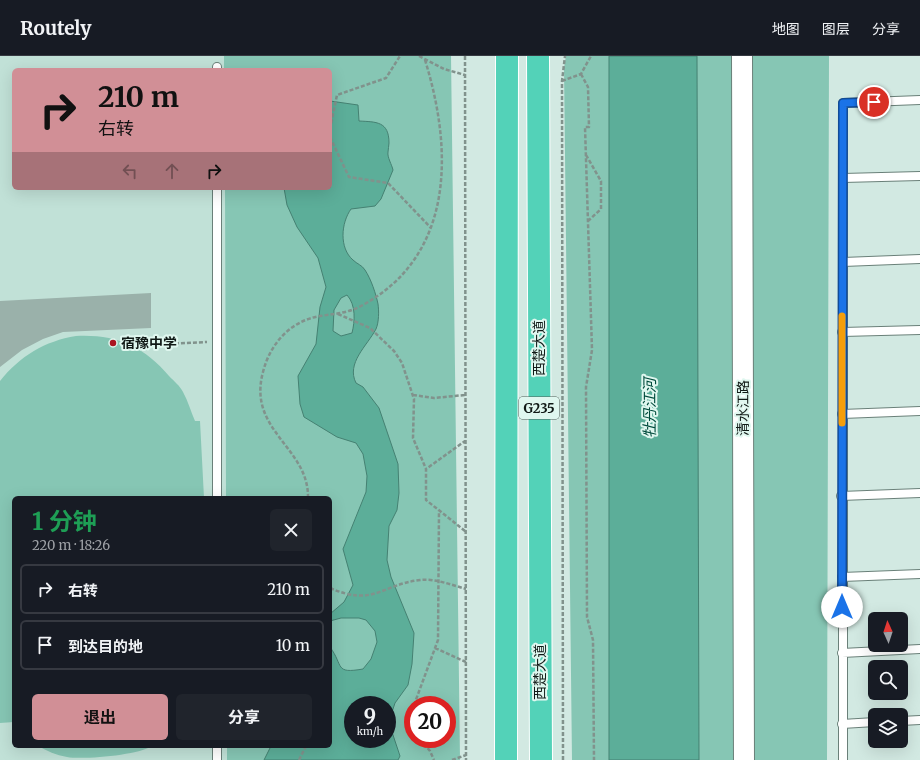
<!DOCTYPE html>
<html lang="zh">
<head>
<meta charset="utf-8">
<style>
  :root { --surface:#171b24; --page:#20242c; --text:#f1f3f6; --muted:#9ea1a6; --line:#363941; --accent:#d18f96 }
  body { margin:0; font-family:Merriweather,"Noto Sans SC",serif; background:var(--page); color:var(--text); height:100vh; display:flex; flex-direction:column; font-size:15px; white-space:nowrap }
  * { box-sizing:border-box; margin:0 }
  p { font-size:13px; color:var(--muted) }
  .icon { flex:none; width:22px; height:22px; fill:none; stroke:currentColor; stroke-width:2; stroke-linecap:round; stroke-linejoin:round }
  .map { position:relative; flex:1; overflow:hidden }
  .sheet { position:absolute; left:12px; top:440px; width:320px; height:252px; display:flex; flex-direction:column; background:var(--surface); border-radius:6px; box-shadow:0 4px 16px #0002 }
  .sheet>* { flex:none }
  .guide { position:absolute; left:12px; top:12px; width:320px; height:122px; border-radius:6px; box-shadow:0 4px 16px #0002; background:#d18f96; color:#111; overflow:hidden }
  .needle { width:26px; rotate:357deg }
  .buttons { position:absolute; left:868px; top:556px; display:grid; gap:8px }
  .buttons a { display:grid; place-items:center; width:40px; height:40px; border-radius:6px; background:var(--surface); box-shadow:0 4px 16px #0002; font-size:20px }
  .speed { position:absolute; left:344px; top:640px; display:flex; gap:8px; font-size:20px; font-weight:700; text-align:center }
  .speed>* { display:grid; place-content:center; width:52px; height:52px; border-radius:50%; background:var(--surface); box-shadow:0 4px 16px #0002; line-height:1 }
  .speed small { font-size:10px; font-weight:400 }
  .speed .limit { border:6px solid #d22; background:#fff; color:#111 }
  .pin { position:absolute; display:grid; place-items:center; width:34px; height:34px; color:#fff; margin:-17px; border:2px solid #fff; border-radius:50%; box-shadow:0 1px 4px #0007 }
  .me { position:absolute; width:44px; margin:-22px; rotate:0deg; stroke-linejoin:round; filter:drop-shadow(0 0 3px #0008) }
  .turn { display:flex; align-items:center; gap:14px; height:84px; padding:0 20px; font-size:18px }
  .turn .icon { width:52px; height:52px; stroke-width:2.5 }
  .turn b { display:block; font-size:28px; line-height:34px }
  .lanes { display:flex; align-items:center; height:38px; padding:0 20px; background:#0003; justify-content:center; gap:20px; direction:ltr }
  .lanes .off { opacity:.35 }
  .round { display:grid; place-items:center; flex:none; width:42px; height:42px; border-radius:6px; background:var(--page) }
  .head { display:flex; align-items:center; justify-content:space-between; height:68px; padding:0 20px }
  h1 { font-size:24px; font-weight:700; line-height:30px; color:#1e9e55 }
  .action { display:flex; gap:8px; margin-top:auto; padding:8px 20px }
  .action a { flex:1; height:46px; border-radius:6px; background:var(--accent); color:#111; font-size:16px; font-weight:700; line-height:46px; text-align:center }
  .action a+a { background:var(--page); color:var(--text) }
  ul { padding:0; list-style:none }
  li { display:flex; align-items:center; gap:12px; height:50px; margin:0 8px 6px; padding:0 12px; border:2px solid var(--line); border-radius:6px }
  li div { flex:1 }
  li b { display:block; font-size:15px }
  li em { font-style:normal }
  header { display:flex; align-items:center; gap:24px; box-sizing:border-box; height:56px; padding:0 20px; background:var(--surface); border-bottom:1px solid var(--line) }
  header strong { font-size:19px }
  nav { display:flex; gap:22px; margin-inline-start:auto; font-size:14px }
  .map>svg:first-child { display:block }
  .built { fill:#c1e1d7 }
  .green { fill:#86c6b4; fill-rule:evenodd }
  .water { fill:#5cae99; stroke:#458172; fill-rule:evenodd }
  .building { fill:#9ab1aa }
  .lines { fill:none; stroke-linecap:round; stroke-linejoin:round }
  .service-casing { stroke:#6a8079; stroke-width:10 }
  .tertiary-casing { stroke:#6a8079; stroke-width:22 }
  .trunk-casing { stroke:#fff; stroke-width:24 }
  .path { stroke:#81928c; stroke-width:2.5; stroke-dasharray:4 2; stroke-linecap:butt }
  .service { stroke:#fff; stroke-width:8 }
  .tertiary { stroke:#fff; stroke-width:20 }
  .trunk { stroke:#53d2b8; stroke-width:22 }
  .route-casing { stroke:#114b97; stroke-width:10 }
  .route { stroke:#1a73e8; stroke-width:7 }
  .slow { stroke:#f59e0b; stroke-width:7 }
  .poi-dot { fill:#aa1521; stroke:#dff7ef; stroke-width:1.5 }
  .labels { text-anchor:middle; stroke-width:4; stroke-linejoin:round; paint-order:stroke }
  .shield { fill:#dff7ef; stroke:#4e5c57; stroke-width:1 }
  .shield-label { font-size:13px; font-weight:bold; fill:#101916 }
  .poi-label { font-size:14px; font-weight:bold; fill:#101916; stroke:#dff7ef; text-anchor:start }
  .street-label { font-size:14px; fill:#101916; stroke:#dff7ef }
  .water-label { font-size:15px; font-style:italic; fill:#004b3c; stroke:#dff7ef }
</style>
</head>
<body>
<header>
<strong>Routely</strong>
<nav><a>地图</a><a>图层</a><a>分享</a></nav>
</header>
<div class="map">
<svg width="920" height="704" viewBox="0 0 920 704">
  <rect width="100%" height="100%" fill="#d2e9e2"/>
  <path class="built" d="M0,0h224v14h-210v118h211l1,310h-212v248h213v14h-227z"/>
  <path class="green" d="M224,0h227l9,704h-233v-14h103v-248h-104l-1,-310h105v-118h-106zM353,649h34v34h-34zM413,649h34v34h-34z
    M566,0h263l-2,704h-255l-8,-692z
    M76,280c39,-2 68,10 93,40 5,5 11,10 14,16 5,9 8,20 12,29h5l4,77h-190v224l-14,1v-342c20,-25 45,-40 76,-45z
    M38,690h114c-13,9 -69,14 -85,11 -11,-2 -20,-6 -29,-11z"/>
  <path class="water" d="M609,0h88l2,704h-90z
    M330,45l28,4 1,16c17,1 30,0 30,22 0,3 -1,6 -1,9 -1,5 4,13 5,18l-12,29 -6,7 -24,3c-10,14 -12,39 2,51 4,4 9,5 12,10 6,9 11,24 13,34 1,7 1,18 -2,25 -9,17 -30,34 -20,54l7,4 16,21 19,56 1,29 -2,17 -8,16 -2,34 4,17 23,56 -2,31 -4,21 -13,18 -3,9 -1,17 9,27 -2,4h-134l7,-14h59v-99c14,19 4,27 33,22l8,-10 6,-17 -2,-11 -9,-11 -7,-2h-18l-11,3v-7l14,-12 9,-17 -10,-36 23,-57 1,-16 -4,-22 -7,-11 -19,-6 -33,-20 -4,-13 -2,-28 18,-32 4,-37 6,-20 -8,-29 -21,-31 -10,-22 -3,-17h46zM347,239c9,10 8,26 5,38l-11,3 -8,-5 1,-21 7,-12zM353,649h34v34h-34z"/>
  <path class="building" d="M151,237v35l-88,4 -20,7 -21,11 -22,17v-66z"/>
  <g class="lines">
    <g class="service-casing">
      <path id="service" d="M217,14v-3
        M843,122l77,-2
        M843,206l77,-3
        M842,276l78,-2
        M842,358l78,-3
        M841,440l79,-3
        M217,442v-310
        M842,521l78,-3
        M842,597l78,-4
        M901,665l19,-1
        M842,668l33,-2
        M217,690v14
        M843,704v-657l77,-3"/>
    </g>
    <g class="tertiary-casing">
      <path id="tertiary" d="M742,0l2,704"/>
    </g>
    <g class="trunk-casing">
      <path id="trunk" d="M538,0l3,704
        M506,704l1,-704"/>
    </g>
    <path class="path" d="M419,0l25,13 21,6
      M465,0l1,704
      M581,18l7,13 1,40h-4l7,223 -6,37 1,230 6,23 1,120
      M562,25l19,-7 10,-18
      M330,73l7,-34 49,-17 14,-22
      M330,81l19,40 39,6 43,45
      M586,99l15,26v28l-13,12
      M338,258l32,14 24,23 8,12 12,36 -1,39 13,31
      M145,289l62,-3
      M413,339l21,3 31,-3
      M308,442c1,-51 -61,-67 -45,-126 7,-28 27,-51 57,-56 14,-2 28,-3 41,-10 94,-50 92,-156 64,-246
      M465,475l-39,-31v-31l39,-28
      M330,532c44,19 50,-3 90,-8 14,-2 32,5 46,9
      M435,592l31,14
      M414,649l24,-65 1,-130
      M413,651l-2,10 2,8
      M420,683l10,12 4,9
      M299,704l7,-14
      M452,704l14,-5
      M563,704l-1,-679 3,-25"/>
    <use href="#service" class="service"/>
    <use href="#tertiary" class="tertiary"/>
    <use href="#trunk" class="trunk"/>
  </g>
  <g class="lines">
    <g class="route-casing">
      <path id="route" d="M842,551l1,-504 31,-1"/>
    </g>
    <use href="#route" class="route"/>
    <path class="slow" d="M842,367v-107"/>
  </g>
  <circle class="poi-dot" cx="113" cy="287" r="4"/>
  <g class="labels">
    <rect class="shield" x="519" y="341" width="40" height="22" rx="3"/>
    <g class="shield-label">
      <text x="539" y="357">G235</text>
    </g>
    <g class="poi-label">
      <text x="121" y="292">宿豫中学</text>
    </g>
    <g class="street-label">
      <text transform="translate(539 292) rotate(-90)" y="5">西楚大道</text>
      <text transform="translate(743 352) rotate(-90)" y="5">清水江路</text>
      <text transform="translate(540 616) rotate(-90)" y="5">西楚大道</text>
    </g>
    <g class="water-label">
      <text transform="translate(650 352) rotate(-90)" y="5">牡丹江河</text>
    </g>
  </g>
</svg>
<div class="buttons">
<a><svg class="needle" viewBox="-14 -14 28 28"><path d="M0-13l5 13h-10z" fill="#e53935"/><path d="M0 13l5-13h-10z" fill="#9ea1a6"/></svg></a>
<a><svg class="icon" aria-label="search" viewBox="0 0 24 24"><circle cx="10" cy="10" r="6"/><path d="M15 15l6 6"/></svg></a>
<a><svg class="icon" aria-label="layers" viewBox="0 0 24 24"><path d="M12 4l9 5-9 5-9-5zM3 14l9 5 9-5"/></svg></a>
</div>
<div class="speed"><div>9<small>km/h</small></div><div class="limit">20</div></div>
<div class="pin" style="left:874px;top:46px;background:#d93025"><svg class="icon" aria-label="arrive" viewBox="0 0 24 24"><path d="M6 21V4h12l-3 4 3 4H6"/></svg></div>
<svg class="me" style="left:842px;top:551px" viewBox="-20 -20 40 40"><circle r="19" fill="#fff"/><path d="M0-13L10 11 0 6-10 11z" fill="#1a73e8"/></svg>
<div class="guide">
<div class="turn"><svg class="icon" aria-label="right" viewBox="0 0 24 24"><path d="M7 20v-9h11M14 6l5 5-5 5"/></svg><div><b>210 m</b>右转</div></div>
<div class="lanes"><svg class="icon off" aria-label="left" viewBox="0 0 24 24"><path d="M17 20v-9H6M10 6l-5 5 5 5"/></svg><svg class="icon off" aria-label="ahead" viewBox="0 0 24 24"><path d="M12 20V5M6 11l6-6 6 6"/></svg><svg class="icon" aria-label="right" viewBox="0 0 24 24"><path d="M7 20v-9h11M14 6l5 5-5 5"/></svg></div>
</div>
<section class="sheet">
<div class="head"><div><h1>1 分钟</h1><p>220 m · 18:26</p></div><a class="round"><svg class="icon" aria-label="close" viewBox="0 0 24 24"><path d="M6 6l12 12M18 6L6 18"/></svg></a></div>
<ul>
<li><svg class="icon" aria-label="right" viewBox="0 0 24 24"><path d="M7 20v-9h11M14 6l5 5-5 5"/></svg><div><b>右转</b></div><em>210 m</em></li>
<li><svg class="icon" aria-label="arrive" viewBox="0 0 24 24"><path d="M6 21V4h12l-3 4 3 4H6"/></svg><div><b>到达目的地</b></div><em>10 m</em></li>
</ul>
<div class="action"><a>退出</a><a>分享</a></div>
</section>
</div>
</body>
</html>
